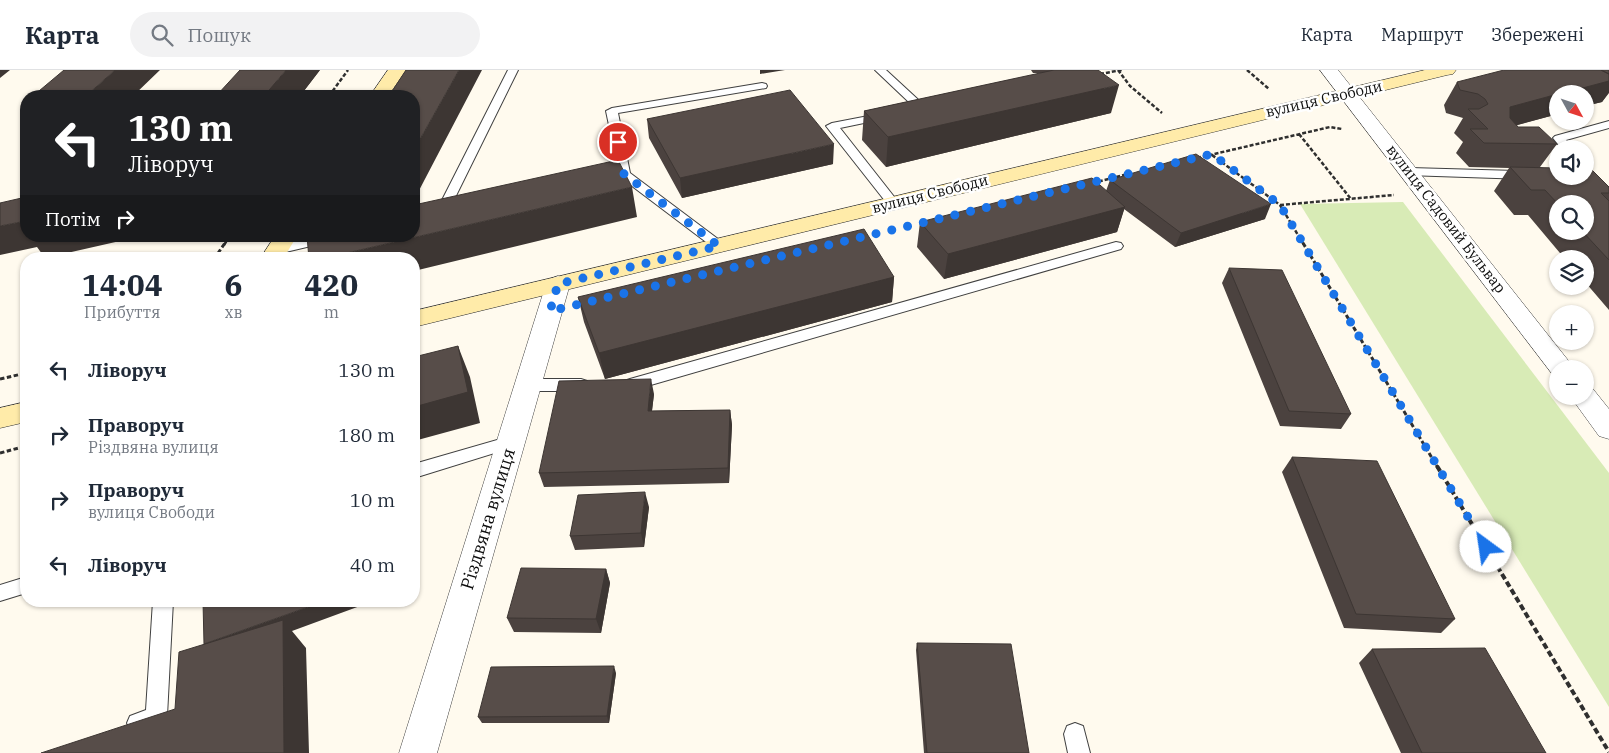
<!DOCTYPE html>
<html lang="uk">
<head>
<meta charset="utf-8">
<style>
  :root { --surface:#fff; --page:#f2f2f3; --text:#1f2937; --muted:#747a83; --line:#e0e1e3 }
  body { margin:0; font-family:"IBM Plex Serif",serif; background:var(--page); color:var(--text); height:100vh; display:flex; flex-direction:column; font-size:19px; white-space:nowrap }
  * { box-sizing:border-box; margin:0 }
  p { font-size:16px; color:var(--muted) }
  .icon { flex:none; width:28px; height:28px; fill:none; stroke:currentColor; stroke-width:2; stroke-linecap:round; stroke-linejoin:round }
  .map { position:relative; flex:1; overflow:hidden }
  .side { position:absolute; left:20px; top:182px; width:400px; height:355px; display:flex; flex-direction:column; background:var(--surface); border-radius:20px; box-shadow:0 1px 4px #0004 }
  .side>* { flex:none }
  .banner { position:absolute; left:20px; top:20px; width:400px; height:152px; border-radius:20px; box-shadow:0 1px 4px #0004; background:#202124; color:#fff; overflow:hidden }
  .needle { width:32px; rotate:130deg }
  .buttons { position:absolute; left:1549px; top:15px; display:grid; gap:10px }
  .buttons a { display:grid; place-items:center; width:45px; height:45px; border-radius:50%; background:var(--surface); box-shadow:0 1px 4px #0004; font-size:25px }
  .pin { position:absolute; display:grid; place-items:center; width:42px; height:42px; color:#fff; margin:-21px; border:2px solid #fff; border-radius:50%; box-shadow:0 1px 5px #0007 }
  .me { position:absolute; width:55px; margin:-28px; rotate:329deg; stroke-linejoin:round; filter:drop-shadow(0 0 4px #0008) }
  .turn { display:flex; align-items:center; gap:18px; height:105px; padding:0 25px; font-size:22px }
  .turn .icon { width:65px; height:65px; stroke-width:2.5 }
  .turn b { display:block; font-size:35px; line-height:42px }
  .then { display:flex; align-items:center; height:48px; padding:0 25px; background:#0003; gap:10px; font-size:19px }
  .eta { display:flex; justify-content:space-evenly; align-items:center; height:85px; text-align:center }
  .eta b { font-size:30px; font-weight:700; line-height:35px }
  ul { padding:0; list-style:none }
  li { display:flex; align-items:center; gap:15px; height:65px; padding:0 25px }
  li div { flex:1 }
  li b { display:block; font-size:19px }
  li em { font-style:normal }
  header { display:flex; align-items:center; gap:30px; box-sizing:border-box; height:70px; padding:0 25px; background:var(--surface); border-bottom:1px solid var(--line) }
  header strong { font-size:24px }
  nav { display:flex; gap:28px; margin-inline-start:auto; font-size:18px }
  .search { width:350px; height:45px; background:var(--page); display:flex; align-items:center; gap:12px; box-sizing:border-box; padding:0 18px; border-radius:28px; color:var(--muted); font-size:19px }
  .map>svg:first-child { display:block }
  .green { fill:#d8ebb6 }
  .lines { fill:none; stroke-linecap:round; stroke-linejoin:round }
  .lane-casing { stroke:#404040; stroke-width:2 }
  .street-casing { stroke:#404040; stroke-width:1 }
  .secondary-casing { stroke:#2f2f2f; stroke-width:1 }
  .path-far2 { stroke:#2f2f2f; stroke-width:2.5; stroke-dasharray:4 2; stroke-linecap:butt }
  .path-far1 { stroke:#2f2f2f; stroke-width:3; stroke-dasharray:4.5 2.5; stroke-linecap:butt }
  .path { stroke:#2f2f2f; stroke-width:4; stroke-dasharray:6 3; stroke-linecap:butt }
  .lane { fill:#fff; fill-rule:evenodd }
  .street { fill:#fff; fill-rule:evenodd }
  .secondary { fill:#ffeba9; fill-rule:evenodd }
  .wall { fill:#4b423f; fill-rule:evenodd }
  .shaded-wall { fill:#3d3633 }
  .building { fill:#574d49; stroke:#3d3633 }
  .route { stroke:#1a73e8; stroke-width:9; stroke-dasharray:0 16.2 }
  .labels { text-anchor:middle; stroke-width:5; stroke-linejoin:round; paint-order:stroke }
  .far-street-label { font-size:15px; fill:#0d0d0d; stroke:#fff }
  .street-label { font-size:18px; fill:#0d0d0d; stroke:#fff }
</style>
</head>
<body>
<header>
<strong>Карта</strong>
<div class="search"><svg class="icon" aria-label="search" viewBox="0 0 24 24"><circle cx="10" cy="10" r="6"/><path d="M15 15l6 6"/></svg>Пошук</div>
<nav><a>Карта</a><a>Маршрут</a><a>Збережені</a></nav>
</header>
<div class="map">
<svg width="1609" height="683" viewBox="0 0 1609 683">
  <rect width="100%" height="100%" fill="#fffaee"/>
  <path class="green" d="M1403,132l206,271v234l-309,-503z"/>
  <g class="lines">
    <g class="lane-casing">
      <path id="lane" d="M508,0h10l-70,142 -6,4 -5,-1 -1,-3z
        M875,0h11l39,36 2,2 -2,2 -17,2 -2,-2 2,-2 5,-2z
        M762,13l4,1 1,2 -1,2 -148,25 12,60 96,72 -2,3h-10l-94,-71 -14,-66 6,-3z
        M884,43l4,1 2,2 -2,2 -48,10 59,75 -6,4 -4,-1 -63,-80 6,-3z
        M1609,51v7l-43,12 8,9h-12l-9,-11 2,-2z
        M1410,98l148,4v4h6l-6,4 -152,-5 -2,-3 2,-3z
        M318,166h24l-1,3 -64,15 -7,-4 2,-3z
        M1116,172l5,1 2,3 -2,3 -491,142 -6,-2 -2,-4 2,-4 6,-2z
        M528,309h53l6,2 2,4 -2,4 -6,2h-53l-6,-2 -2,-4 2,-4z
        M511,366l6,2 2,4 -2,4 -103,32v-14z
        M26,507v16l-26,8v-16z
        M153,531h20l-6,115 -3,7 -26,10 -8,-3 -3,-7 3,-7 16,-6z
        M1075,653l8,3 7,27h-22l-4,-19 3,-8z"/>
    </g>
    <g class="street-casing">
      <path id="street" d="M1320,0h18l237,299h-17v8l-5,-2z
        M558,206l8,3 4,5 -133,469h-38l147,-469 4,-5z
        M1585,317l8,2 16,20v30l-10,-3 -29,-40h15z"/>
    </g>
    <g class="secondary-casing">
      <path id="secondary" d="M388,0h18l-18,26h-18z
        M1425,0h31l-3,4 -6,1 -1033,252v-16z
        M275,166h22l-14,23h-23z
        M26,332v20l-26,6v-20z"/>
    </g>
    <path class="path-far2" d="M1118,0l12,16 32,27
      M1247,0l22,19
      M1100,4l22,-4
      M329,26l19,-26
      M1299,64l52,65
      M1212,85l68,50 24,40
      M1197,88l133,-31 12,2
      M1093,113l35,-9
      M1280,135l114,-10
      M224,175l6,-9"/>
    <path class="path-far1" d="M1303,173l135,225
      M214,189l11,-16
      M0,309l26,-6
      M0,383l26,-7"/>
    <path class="path" d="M1437,396l172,286"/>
    <use href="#lane" class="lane"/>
    <use href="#street" class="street"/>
    <use href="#secondary" class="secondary"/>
  </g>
  <path class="wall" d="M320,0l-20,26h-82l-1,-1z
    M1031,0h67l13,43 -225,54 -24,-27 2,-29 178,-38h-9z
    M1609,0v23l-7,9 -17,4v-12h-27v20l-41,11 1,2 39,17 -17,23 69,20v123l-24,-28v-23h-20l-37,-44h-14l-20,-24 15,-23 -40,-1 -13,-14 7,-11 -9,-9 9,-15 -17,-5 -2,-8 13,-23zM1558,134l27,27h-27z
    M647,49l186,45 -151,34 -33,-60z
    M1110,110l155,39 -90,28 -51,-38 -7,23 -173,47 -27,-32 3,-25 186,-31z
    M1229,198l122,146 -10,15 -61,-3 -58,-143z
    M894,207l-2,25 -287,77 -21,-57 -6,-25z
    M654,324l-2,17 78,-1 2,15 -3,58 -185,4 -5,-14z
    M1292,387l163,162 -14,14 -97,-5 -62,-156z
    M649,437l-5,40 -69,3 -5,-14z
    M606,499l4,14 -9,50 -87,-1 -7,-14z
    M917,573l112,110h-105l-8,-103z
    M1372,579l174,104h-145l-42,-90z
    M616,603l-7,50h-127l-4,-6z"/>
  <path class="shaded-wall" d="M0,0h10l-10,8z
    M115,0h45l-27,26h-47z
    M286,0h34l-20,26h-34l-1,-1z
    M459,0h23l-68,130v-50z
    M760,0h25l-25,4z
    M1609,11v11l-7,10 -17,4v-12h-25z
    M1119,15l-8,28 -225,54 2,-30z
    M1558,24v20l-63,17 15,-24z
    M834,74l-1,20 -151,34 -2,-20z
    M632,117l5,30 -223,54v-12h-93z
    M1271,134l-6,15 -90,28 6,-14z
    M1125,137l-8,25 -173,47 4,-25z
    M26,151v15h116l-97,22 -8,-11 -37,8v-29z
    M894,207l-2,25 -287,77 -6,-26z
    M458,276l12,31 10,46 -66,18v-34z
    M651,309l3,15 -4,32 -2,-15z
    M730,340l2,15 -3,58 -1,-15z
    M645,422l4,15 -5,40 -3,-14z
    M606,499l4,14 -9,50 -5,-14z
    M325,531h34l1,5 -68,25 14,17 3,105h-25l-80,-109z
    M614,596l2,7 -7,50 -2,-7z"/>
  <path class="building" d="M64,0h51l-29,26h-53z
    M240,0h46l-21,25h-48z
    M406,0h53l-45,80v-54h-25z
    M1054,0h44l21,15 -231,52 -24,-26z
    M1504,0h97l8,4v7l-49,13h-2l-48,13v11l8,9h21l18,17 -73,-1 -14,-14h18l-20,-20h11l9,-5 -3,-5 -7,-5 -18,-4 -3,-8z
    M1601,0h8v4z
    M790,20l44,54 -154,34 -33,-59z
    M1196,84l75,50 -90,29 -71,-53z
    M618,90l14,27 -311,72h-12l-2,-23h107v-31z
    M1510,97l48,1v8h27v-8l6,1 18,18v6h-8l8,8v59l-27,-29h3v-27h-27l-13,-14h-14z
    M1092,108l33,29 -177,47 -28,-32z
    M26,127v24l-26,5v-23z
    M864,159l30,48 -295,76 -21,-56z
    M1229,198l53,2 69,144 -62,-3z
    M458,276l10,46 -54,15v-50z
    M651,309l-3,32 82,-1 -2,58 -189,5 20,-92z
    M1292,387l85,4 78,158 -99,-5z
    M645,422l-4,41 -71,3 8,-41z
    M521,498l85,1 -10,50 -89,-1z
    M203,531h122l-121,43z
    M283,550l1,133h-243l134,-44 4,-57z
    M917,573l94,1 18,109h-102z
    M1485,578l61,105h-124l-50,-104z
    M614,596l-7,50 -129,1 13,-50z"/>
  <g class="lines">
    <path class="route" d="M618,72l6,32 95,72 -161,38 -8,27 662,-157 68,51 206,342"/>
  </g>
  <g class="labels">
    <g class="far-street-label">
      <text transform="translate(1324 29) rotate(-13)" y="5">вулиця Свободи</text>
      <text transform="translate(930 124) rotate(-14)" y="5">вулиця Свободи</text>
      <text transform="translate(1446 149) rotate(52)" y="5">вулиця Садовий Бульвар</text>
    </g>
    <g class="street-label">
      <text transform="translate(488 449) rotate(-73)" y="6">Різдвяна вулиця</text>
    </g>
  </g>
</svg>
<div class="buttons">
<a><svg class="needle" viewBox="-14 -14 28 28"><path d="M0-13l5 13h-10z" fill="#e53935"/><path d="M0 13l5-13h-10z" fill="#747a83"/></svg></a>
<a><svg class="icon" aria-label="sound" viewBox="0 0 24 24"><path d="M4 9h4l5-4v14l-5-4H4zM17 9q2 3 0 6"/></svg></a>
<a><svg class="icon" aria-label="search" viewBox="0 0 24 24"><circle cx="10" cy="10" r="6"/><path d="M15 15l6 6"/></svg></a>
<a><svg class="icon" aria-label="layers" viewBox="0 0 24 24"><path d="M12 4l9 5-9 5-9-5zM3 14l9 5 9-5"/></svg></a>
<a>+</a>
<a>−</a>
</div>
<div class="pin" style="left:618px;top:72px;background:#d93025"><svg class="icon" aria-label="arrive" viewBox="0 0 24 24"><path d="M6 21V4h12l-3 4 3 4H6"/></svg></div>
<svg class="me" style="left:1486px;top:477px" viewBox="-20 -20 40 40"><circle r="19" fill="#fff"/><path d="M0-13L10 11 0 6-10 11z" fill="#1a73e8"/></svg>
<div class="banner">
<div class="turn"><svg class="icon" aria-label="left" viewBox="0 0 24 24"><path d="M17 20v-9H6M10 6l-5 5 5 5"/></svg><div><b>130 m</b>Ліворуч</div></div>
<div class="then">Потім<svg class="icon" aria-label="right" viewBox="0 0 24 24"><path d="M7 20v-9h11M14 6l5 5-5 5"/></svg></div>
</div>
<section class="side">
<div class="eta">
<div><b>14:04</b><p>Прибуття</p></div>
<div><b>6</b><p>хв</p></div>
<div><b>420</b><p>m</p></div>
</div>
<ul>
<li><svg class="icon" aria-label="left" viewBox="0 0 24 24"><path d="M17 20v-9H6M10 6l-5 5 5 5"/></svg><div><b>Ліворуч</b></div><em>130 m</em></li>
<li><svg class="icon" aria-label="right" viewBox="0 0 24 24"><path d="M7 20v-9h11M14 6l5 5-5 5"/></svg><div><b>Праворуч</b><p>Різдвяна вулиця</p></div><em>180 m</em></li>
<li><svg class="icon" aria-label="right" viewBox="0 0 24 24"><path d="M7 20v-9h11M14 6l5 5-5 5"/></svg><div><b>Праворуч</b><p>вулиця Свободи</p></div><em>10 m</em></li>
<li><svg class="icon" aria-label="left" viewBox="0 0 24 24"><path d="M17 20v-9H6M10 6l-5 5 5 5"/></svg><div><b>Ліворуч</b></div><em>40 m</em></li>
</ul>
</section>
</div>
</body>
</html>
